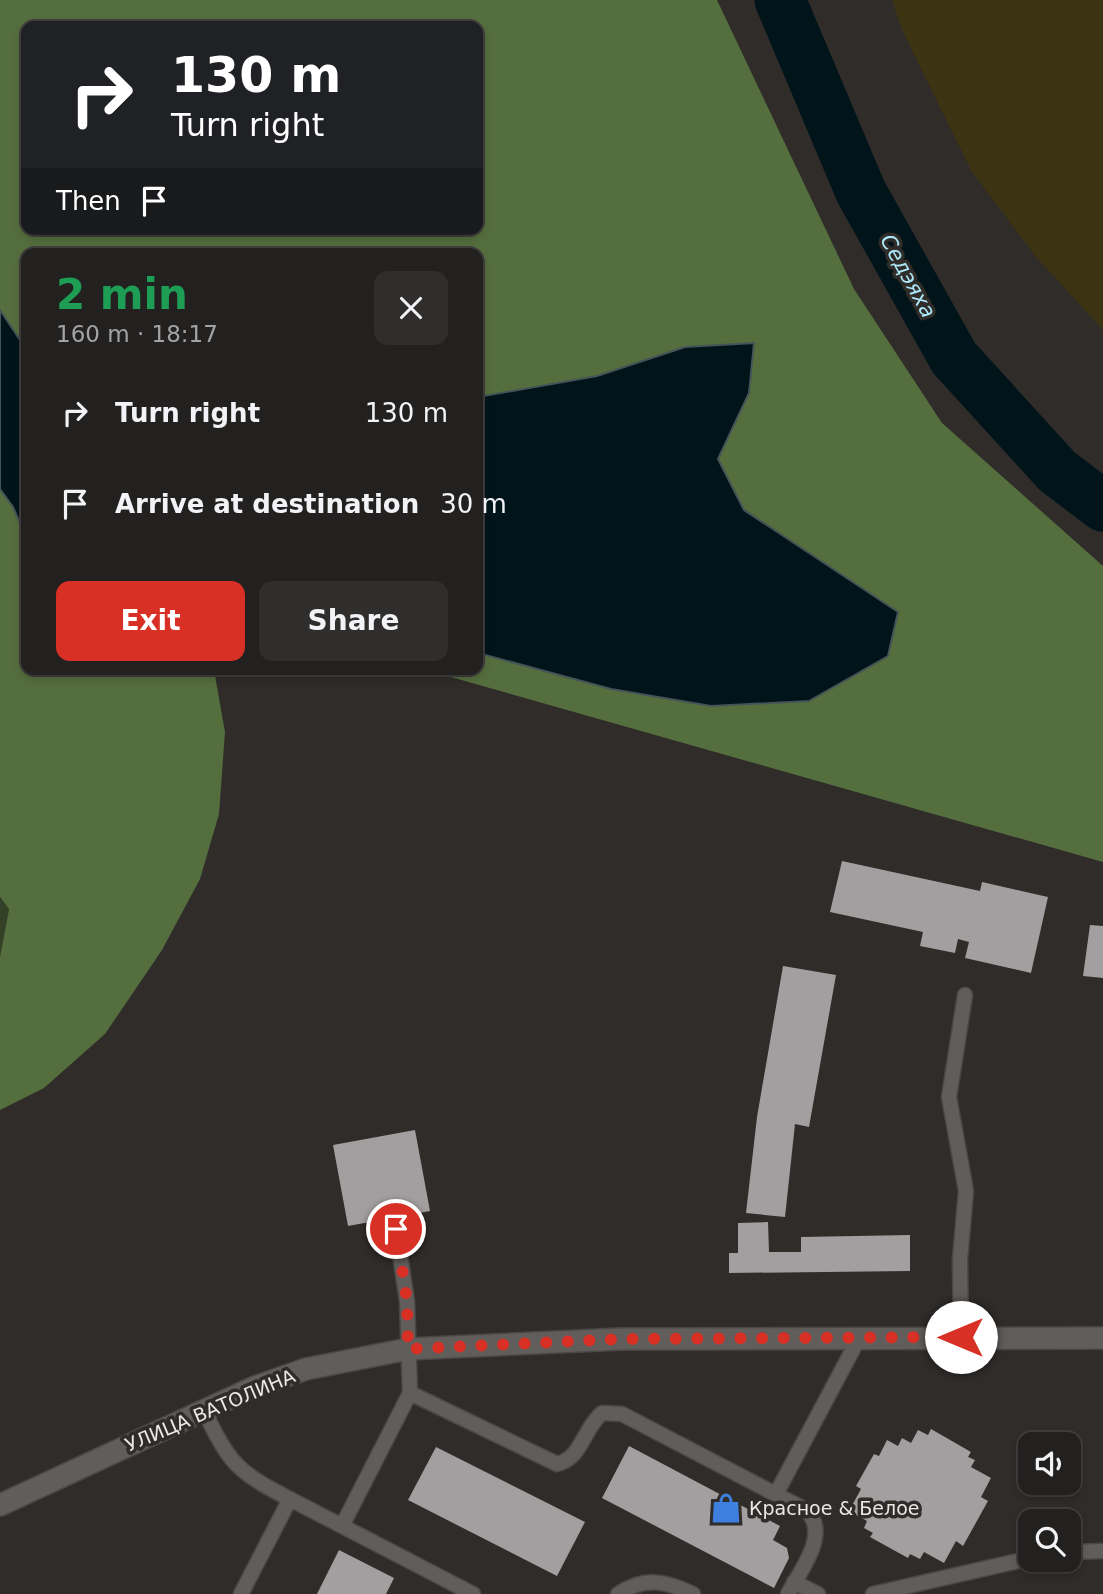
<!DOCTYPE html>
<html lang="en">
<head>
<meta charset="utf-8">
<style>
  :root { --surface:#232120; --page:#2f2e2d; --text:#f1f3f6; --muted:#a3a3a5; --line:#403e3e; --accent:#d93025 }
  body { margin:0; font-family:"DejaVu Sans",sans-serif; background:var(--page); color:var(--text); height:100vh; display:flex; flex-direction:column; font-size:26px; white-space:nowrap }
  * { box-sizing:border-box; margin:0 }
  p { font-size:23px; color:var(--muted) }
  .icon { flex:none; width:38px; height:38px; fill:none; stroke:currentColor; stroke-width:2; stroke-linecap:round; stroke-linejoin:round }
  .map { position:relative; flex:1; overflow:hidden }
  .drawer { position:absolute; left:21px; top:248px; width:462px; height:427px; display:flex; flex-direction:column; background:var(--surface); border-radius:14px; box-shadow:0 4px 10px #0003,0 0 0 2px var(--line) }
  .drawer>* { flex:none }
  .guide { position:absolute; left:21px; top:21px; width:462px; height:214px; border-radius:14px; box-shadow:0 4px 10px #0003,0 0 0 2px var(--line); background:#202124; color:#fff; overflow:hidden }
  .tools { position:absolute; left:1018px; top:1432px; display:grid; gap:14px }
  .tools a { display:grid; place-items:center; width:63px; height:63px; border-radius:14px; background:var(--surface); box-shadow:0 4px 10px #0003,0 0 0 2px var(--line); font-size:35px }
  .pin { position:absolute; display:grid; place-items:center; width:60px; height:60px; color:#fff; margin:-30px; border:4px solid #fff; border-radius:50%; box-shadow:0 2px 7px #0007 }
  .me { position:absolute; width:77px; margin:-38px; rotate:270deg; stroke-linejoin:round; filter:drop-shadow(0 0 5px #0008) }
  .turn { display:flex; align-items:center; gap:24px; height:147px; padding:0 35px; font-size:32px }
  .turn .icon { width:91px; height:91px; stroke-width:2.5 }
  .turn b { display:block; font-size:49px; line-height:60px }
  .then { display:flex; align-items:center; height:66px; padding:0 35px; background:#0003; gap:14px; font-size:26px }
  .round { display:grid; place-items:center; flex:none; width:74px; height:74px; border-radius:14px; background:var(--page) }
  .head { display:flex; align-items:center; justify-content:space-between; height:119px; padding:0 35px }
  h1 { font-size:42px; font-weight:700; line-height:52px; color:#1e9e55 }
  .cta { display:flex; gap:14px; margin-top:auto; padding:14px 35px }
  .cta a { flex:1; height:80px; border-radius:14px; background:var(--accent); color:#fff; font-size:28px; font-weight:700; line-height:80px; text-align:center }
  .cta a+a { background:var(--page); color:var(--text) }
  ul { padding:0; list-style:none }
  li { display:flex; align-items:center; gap:21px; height:91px; padding:0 35px }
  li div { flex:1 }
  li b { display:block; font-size:26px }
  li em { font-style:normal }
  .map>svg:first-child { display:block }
  .green { fill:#334226 }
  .forest { fill:#556e3e; fill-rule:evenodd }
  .sand { fill:#3c3313 }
  .water { fill:#00141a; stroke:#465458; stroke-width:2 }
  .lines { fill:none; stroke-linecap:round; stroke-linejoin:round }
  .river { stroke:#00141a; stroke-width:51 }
  .building { fill:#a39fa0 }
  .lane-casing { stroke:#4a4745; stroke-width:17 }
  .street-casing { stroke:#4a4745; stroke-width:24 }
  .lane { stroke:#615d5b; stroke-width:14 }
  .street { stroke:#615d5b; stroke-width:21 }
  .route { stroke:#d93025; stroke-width:12; stroke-dasharray:0 21.6 }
  .labels { text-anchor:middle; stroke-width:7; stroke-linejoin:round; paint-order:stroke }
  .street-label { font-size:19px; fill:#eae8e7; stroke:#2f2c2a }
  .poi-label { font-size:19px; fill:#eae8e7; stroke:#2f2c2a; text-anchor:start }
  .water-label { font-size:21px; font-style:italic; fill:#ade9f9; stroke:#2f2c2a }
</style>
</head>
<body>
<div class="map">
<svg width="1103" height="1594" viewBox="0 0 1103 1594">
  <rect width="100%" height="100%" fill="#2f2c2a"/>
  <path class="green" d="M0,898l9,10 -9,49z"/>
  <path class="forest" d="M0,0h717l137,289 88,134 161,143v296l-677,-192h52v-17l133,36 287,-77 -154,-103 -26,-51 31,-65 -64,-46 -88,29 -119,21v-143h-452v95l-26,-39zM26,26h452v203h-452z
    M0,489l13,18 13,30v133h188l11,62 -6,82 -19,65 -38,71 -57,84 -61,54 -44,22v-153l9,-48 -9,-12z"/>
  <path class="sand" d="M892,0h211v330l-67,-73 -64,-85 -70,-142z"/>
  <path class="water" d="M0,310l26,39v188l-13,-30 -13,-18z
    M754,343l-5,50 -31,66 26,51 154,102 -10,44 -79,45 -98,5 -100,-17 -133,-36v-256l119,-21 88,-29z"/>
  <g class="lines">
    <path class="river" d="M780,0l81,192 93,166 103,113 46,35"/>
  </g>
  <path class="building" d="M842,861l138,30 2,-9 66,15 -17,76 -66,-15 4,-16 -11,-3 -3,14 -35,-7 3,-14 -93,-20z
    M1090,925l13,1v52l-20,-2z
    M783,966l53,9 -27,152 -14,-3 -10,93 -39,-4 11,-96z
    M415,1130l15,81 -82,15 -15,-81z
    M768,1222l1,30h32v-15l109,-2v36l-181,2v-20h9v-30z
    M931,1429l40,23 -3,5 7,3 -4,7 20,11 -10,19 7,4 -25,45 -7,-5 -12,22 -20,-11 -4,7 -10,-5 -2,4 -38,-21 3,-4 -9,-5 3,-7 -18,-10 12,-22 -5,-3 18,-32 5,2 8,-16 11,6 4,-8 9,5 7,-13 10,5z
    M629,1446l151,80 -7,14 14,8 2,10 -15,30 -172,-90z
    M436,1447l149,75 -28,54 -149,-76z
    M339,1550l55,28 -8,16h-69z"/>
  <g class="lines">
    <g class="lane-casing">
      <path id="lane" d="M961,1337l-1,-78 6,-68 -17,-94 16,-102
        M410,1393l147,71c25,-6 26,-35 45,-51l20,1 184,96c25,23 -6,61 -18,84
        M203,1409c27,54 32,62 87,90l-49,95
        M776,1494l83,-156
        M290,1499l183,95
        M343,1524l67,-131 -3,-92 -11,-72
        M1069,1552l34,-1
        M794,1582l24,12
        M618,1594c26,-17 47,-14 75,0
        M873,1594l158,-36"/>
    </g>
    <g class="street-casing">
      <path id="street" d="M0,1505l255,-118 51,-18 102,-20 213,-10 482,-1"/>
    </g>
    <use href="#lane" class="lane"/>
    <use href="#street" class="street"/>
  </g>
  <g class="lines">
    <path class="route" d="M396,1229l11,72 1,48 213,-10 340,-2"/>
  </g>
  <defs>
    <g id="shop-bare" transform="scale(2.415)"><path d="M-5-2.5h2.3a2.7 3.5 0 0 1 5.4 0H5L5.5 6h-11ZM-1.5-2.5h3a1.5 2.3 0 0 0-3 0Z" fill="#3f7fe0" stroke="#2f2c2a" stroke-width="2.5" paint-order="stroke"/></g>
  </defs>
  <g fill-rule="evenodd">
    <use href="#shop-bare" x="726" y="1508"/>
  </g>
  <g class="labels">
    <g class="street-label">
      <text transform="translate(210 1410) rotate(-23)" y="7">УЛИЦА ВАТОЛИНА</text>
    </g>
    <g class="poi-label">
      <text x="749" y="1515">Красное &amp; Белое</text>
    </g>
    <g class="water-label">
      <text transform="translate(908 276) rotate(61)" y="7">Седэяха</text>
    </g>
  </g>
</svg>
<div class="tools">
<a><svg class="icon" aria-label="sound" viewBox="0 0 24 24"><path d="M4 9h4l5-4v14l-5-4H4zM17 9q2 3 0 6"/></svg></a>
<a><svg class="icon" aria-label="search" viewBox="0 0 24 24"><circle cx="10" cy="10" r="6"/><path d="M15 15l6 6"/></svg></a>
</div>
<div class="pin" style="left:396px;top:1229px;background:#d93025"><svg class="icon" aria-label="arrive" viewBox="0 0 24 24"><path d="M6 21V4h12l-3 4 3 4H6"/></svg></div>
<svg class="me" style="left:961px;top:1337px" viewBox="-20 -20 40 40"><circle r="19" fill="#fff"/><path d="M0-13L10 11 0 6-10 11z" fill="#d93025"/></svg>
<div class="guide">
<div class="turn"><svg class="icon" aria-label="right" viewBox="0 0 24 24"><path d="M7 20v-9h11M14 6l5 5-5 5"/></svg><div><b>130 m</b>Turn right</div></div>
<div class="then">Then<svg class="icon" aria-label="arrive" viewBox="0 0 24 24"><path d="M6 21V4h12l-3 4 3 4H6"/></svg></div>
</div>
<section class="drawer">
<div class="head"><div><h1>2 min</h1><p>160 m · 18:17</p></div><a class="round"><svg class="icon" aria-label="close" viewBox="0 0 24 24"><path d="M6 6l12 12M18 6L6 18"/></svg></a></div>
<ul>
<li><svg class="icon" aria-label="right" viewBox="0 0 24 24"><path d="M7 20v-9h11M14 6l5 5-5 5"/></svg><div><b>Turn right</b></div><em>130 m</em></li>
<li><svg class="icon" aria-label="arrive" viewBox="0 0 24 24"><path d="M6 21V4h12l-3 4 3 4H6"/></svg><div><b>Arrive at destination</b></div><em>30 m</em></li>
</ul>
<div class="cta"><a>Exit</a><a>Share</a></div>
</section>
</div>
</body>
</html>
